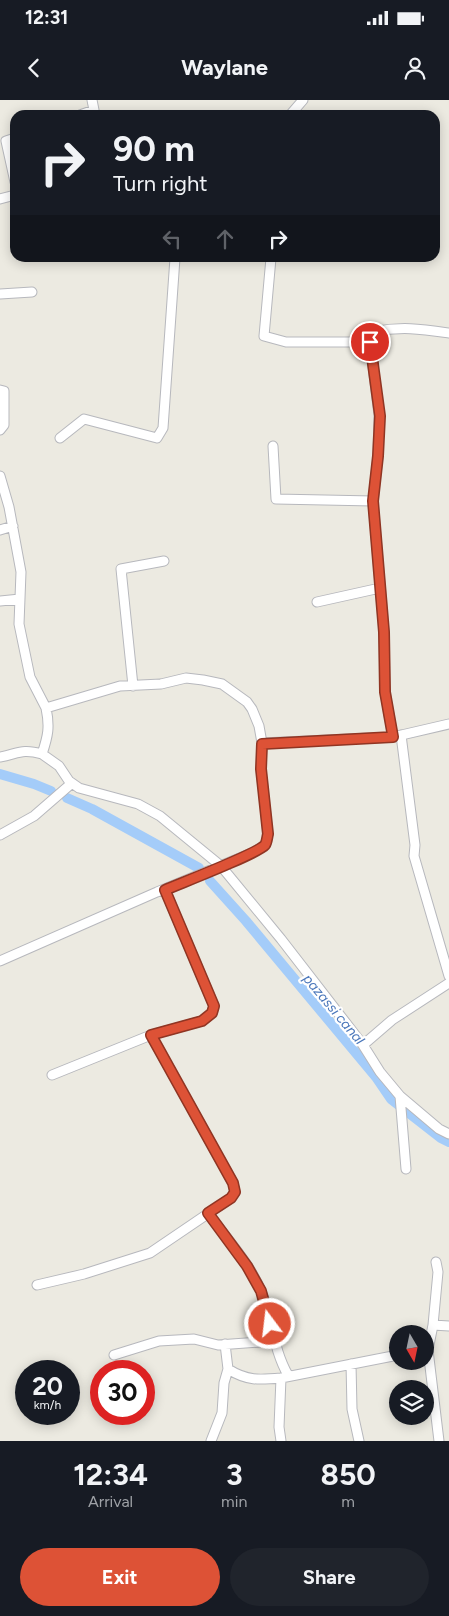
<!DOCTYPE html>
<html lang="en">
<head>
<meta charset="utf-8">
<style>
  :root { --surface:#171b24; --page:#20242c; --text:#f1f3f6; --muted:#9ea1a6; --accent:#dd5236 }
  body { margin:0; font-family:Figtree,sans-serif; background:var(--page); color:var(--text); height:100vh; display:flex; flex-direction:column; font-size:19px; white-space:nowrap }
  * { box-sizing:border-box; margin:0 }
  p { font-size:16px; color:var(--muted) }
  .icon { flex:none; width:28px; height:28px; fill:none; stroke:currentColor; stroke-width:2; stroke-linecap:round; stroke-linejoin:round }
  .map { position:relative; height:1341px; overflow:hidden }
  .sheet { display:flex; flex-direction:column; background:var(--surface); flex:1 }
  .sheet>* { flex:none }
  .banner { position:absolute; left:10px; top:10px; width:430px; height:152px; border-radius:15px; box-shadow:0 2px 12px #0003; background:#171b24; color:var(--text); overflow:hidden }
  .needle { width:32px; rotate:171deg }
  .fabs { position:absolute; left:389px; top:1225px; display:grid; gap:10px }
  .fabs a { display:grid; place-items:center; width:45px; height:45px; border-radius:50%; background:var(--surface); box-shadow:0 2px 12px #0003; font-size:25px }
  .speed { position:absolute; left:15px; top:1260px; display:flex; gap:10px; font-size:25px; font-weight:700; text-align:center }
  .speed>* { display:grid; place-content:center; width:65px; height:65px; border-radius:50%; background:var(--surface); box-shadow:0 2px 12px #0003; line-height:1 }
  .speed small { font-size:12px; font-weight:400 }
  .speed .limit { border:8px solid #d22; background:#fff; color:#111 }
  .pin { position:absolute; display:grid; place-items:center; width:42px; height:42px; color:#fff; margin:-21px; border:2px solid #fff; border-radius:50%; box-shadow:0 1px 5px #0007 }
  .me { position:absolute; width:55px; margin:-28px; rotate:345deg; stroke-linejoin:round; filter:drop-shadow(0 0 4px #0008) }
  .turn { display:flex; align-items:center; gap:18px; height:105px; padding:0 20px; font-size:22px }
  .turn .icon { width:65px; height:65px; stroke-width:2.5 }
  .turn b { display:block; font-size:35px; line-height:42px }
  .lanes { display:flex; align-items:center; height:48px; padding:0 20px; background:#0003; justify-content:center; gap:25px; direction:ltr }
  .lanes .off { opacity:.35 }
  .eta { display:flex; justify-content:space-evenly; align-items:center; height:85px; text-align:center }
  .eta b { font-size:30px; font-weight:700; line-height:35px }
  .primary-button { display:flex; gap:10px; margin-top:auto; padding:10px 20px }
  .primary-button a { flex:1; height:58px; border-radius:30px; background:var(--accent); color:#fff; font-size:20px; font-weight:700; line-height:58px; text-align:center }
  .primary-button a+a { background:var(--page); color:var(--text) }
  .status { display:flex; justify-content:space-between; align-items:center; height:35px; padding:0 25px; background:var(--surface); direction:ltr }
  .status svg { height:14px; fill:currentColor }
  header { display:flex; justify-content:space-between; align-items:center; height:65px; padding:0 20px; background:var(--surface); font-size:22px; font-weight:700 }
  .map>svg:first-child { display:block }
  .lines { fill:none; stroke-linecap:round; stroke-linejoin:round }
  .canal { stroke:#a4ccf9; stroke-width:10 }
  .minor-casing { stroke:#b7b8bd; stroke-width:11 }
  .minor { stroke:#fff; stroke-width:9 }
  .route-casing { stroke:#903523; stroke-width:12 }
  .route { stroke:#dd5236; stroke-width:9 }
  .labels { text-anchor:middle; stroke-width:4.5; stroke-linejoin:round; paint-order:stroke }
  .water-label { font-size:14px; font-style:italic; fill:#4976ba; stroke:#fff }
</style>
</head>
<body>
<div class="status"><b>12:31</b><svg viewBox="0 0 49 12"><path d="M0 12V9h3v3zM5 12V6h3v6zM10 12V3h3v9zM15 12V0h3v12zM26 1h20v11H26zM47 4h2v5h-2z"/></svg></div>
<header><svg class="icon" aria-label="back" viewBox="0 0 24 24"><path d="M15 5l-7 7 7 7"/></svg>Waylane<svg class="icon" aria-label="person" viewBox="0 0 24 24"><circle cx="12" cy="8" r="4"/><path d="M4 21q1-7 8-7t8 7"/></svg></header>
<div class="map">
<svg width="449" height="1341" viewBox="0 0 449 1341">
  <rect width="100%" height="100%" fill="#eceae1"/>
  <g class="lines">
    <path class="canal" d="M0,674l34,10 17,7
      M67,698l25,11 107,59
      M210,781l36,40 130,156 15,22 50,39 8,4"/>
    <g class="minor-casing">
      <path id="minor" d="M80,15l14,-5 -2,-10
        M290,15l13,-15
        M15,38l-9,3 9,41
        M0,99l15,-4
        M271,158l-7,78 22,6h84
        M0,194l32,-2
        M0,290l4,1v34l-4,5
        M60,338l24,-19 73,19 6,-10 12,-170
        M273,346l3,53 97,2
        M0,376l9,31 12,65 -2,52 11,53 16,31 74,-22 41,-2 25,-6 17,2 19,4 25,18 5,7 7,17 3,17 131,-6 56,-13
        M0,430l13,-4
        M0,501l20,-2
        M317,502l63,-14
        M133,586l-12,-117 43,-8
        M46,608c4,19 2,28 -4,46l17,12 10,15 10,7 59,16 22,12 61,50 60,73 82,106 17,27 20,24 39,33 10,5
        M401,635l14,110 -1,11 35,120
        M393,637l-8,-45 -1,-60 -11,-131 5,-45 1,-41 -9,-73 3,-10c28,-6 48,-3 76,1
        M0,657c18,-3 21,-9 42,-3
        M0,735l34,-19 38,-33
        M0,861l157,-69 97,-40 12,-8 2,-10 -7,-65 1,-26
        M363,945l29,-25 57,-37
        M52,975l99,-40 51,-14 10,-8 2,-7 -49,-116
        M400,996l6,73
        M208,1113c18,25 41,49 53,78 11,27 12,58 27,84
        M37,1185l47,-11 66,-21 81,-55 4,-6 -2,-9 -82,-148
        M433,1225l5,-53 -2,-10
        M225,1244l3,25c19,12 31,11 53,9l117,-23
        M425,1250h3l5,-25 16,1
        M428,1250l11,91
        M114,1255l45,-14 35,-2 24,6 56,-4
        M351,1264l1,45 7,32
        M211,1341l11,-28 2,-30 4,-14
        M281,1341l-2,-14 2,-49"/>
    </g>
    <use href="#minor" class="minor"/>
  </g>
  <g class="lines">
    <g class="route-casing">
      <path id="route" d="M270,1224l-9,-33 -14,-25 -39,-53 23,-15 4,-6 -2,-9 -82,-148 51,-14 10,-8 2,-7 -49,-116c16,-7 92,-36 100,-45 2,-3 2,-7 3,-11l-7,-65 1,-25 131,-7 -8,-45 -1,-60 -11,-131 5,-45 2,-40 -10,-74"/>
    </g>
    <use href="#route" class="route"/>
  </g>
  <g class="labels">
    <g class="water-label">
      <text transform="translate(334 909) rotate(50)" y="5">pazassi canal</text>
    </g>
  </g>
</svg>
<div class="fabs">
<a><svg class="needle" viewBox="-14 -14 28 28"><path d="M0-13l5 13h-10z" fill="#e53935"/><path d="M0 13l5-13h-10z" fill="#9ea1a6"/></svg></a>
<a><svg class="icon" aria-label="layers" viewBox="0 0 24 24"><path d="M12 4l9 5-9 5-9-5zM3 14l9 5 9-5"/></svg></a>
</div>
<div class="speed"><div>20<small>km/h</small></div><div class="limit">30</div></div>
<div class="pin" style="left:370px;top:242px;background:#d93025"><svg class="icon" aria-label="arrive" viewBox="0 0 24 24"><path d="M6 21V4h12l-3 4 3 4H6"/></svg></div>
<svg class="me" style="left:270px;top:1224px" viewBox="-20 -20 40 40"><circle r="17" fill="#dd5236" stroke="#fff" stroke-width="3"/><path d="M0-11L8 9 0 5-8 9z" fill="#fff"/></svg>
<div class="banner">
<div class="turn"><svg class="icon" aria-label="right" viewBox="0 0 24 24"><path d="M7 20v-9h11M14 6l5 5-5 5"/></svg><div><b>90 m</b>Turn right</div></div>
<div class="lanes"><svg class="icon off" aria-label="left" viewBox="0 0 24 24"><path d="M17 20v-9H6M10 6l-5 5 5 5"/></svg><svg class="icon off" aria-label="ahead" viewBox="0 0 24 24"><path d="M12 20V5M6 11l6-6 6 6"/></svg><svg class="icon" aria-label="right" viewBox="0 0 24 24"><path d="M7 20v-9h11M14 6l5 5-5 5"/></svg></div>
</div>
</div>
<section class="sheet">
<div class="eta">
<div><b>12:34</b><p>Arrival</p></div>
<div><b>3</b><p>min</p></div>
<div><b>850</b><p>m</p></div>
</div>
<div class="primary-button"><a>Exit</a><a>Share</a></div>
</section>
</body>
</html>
